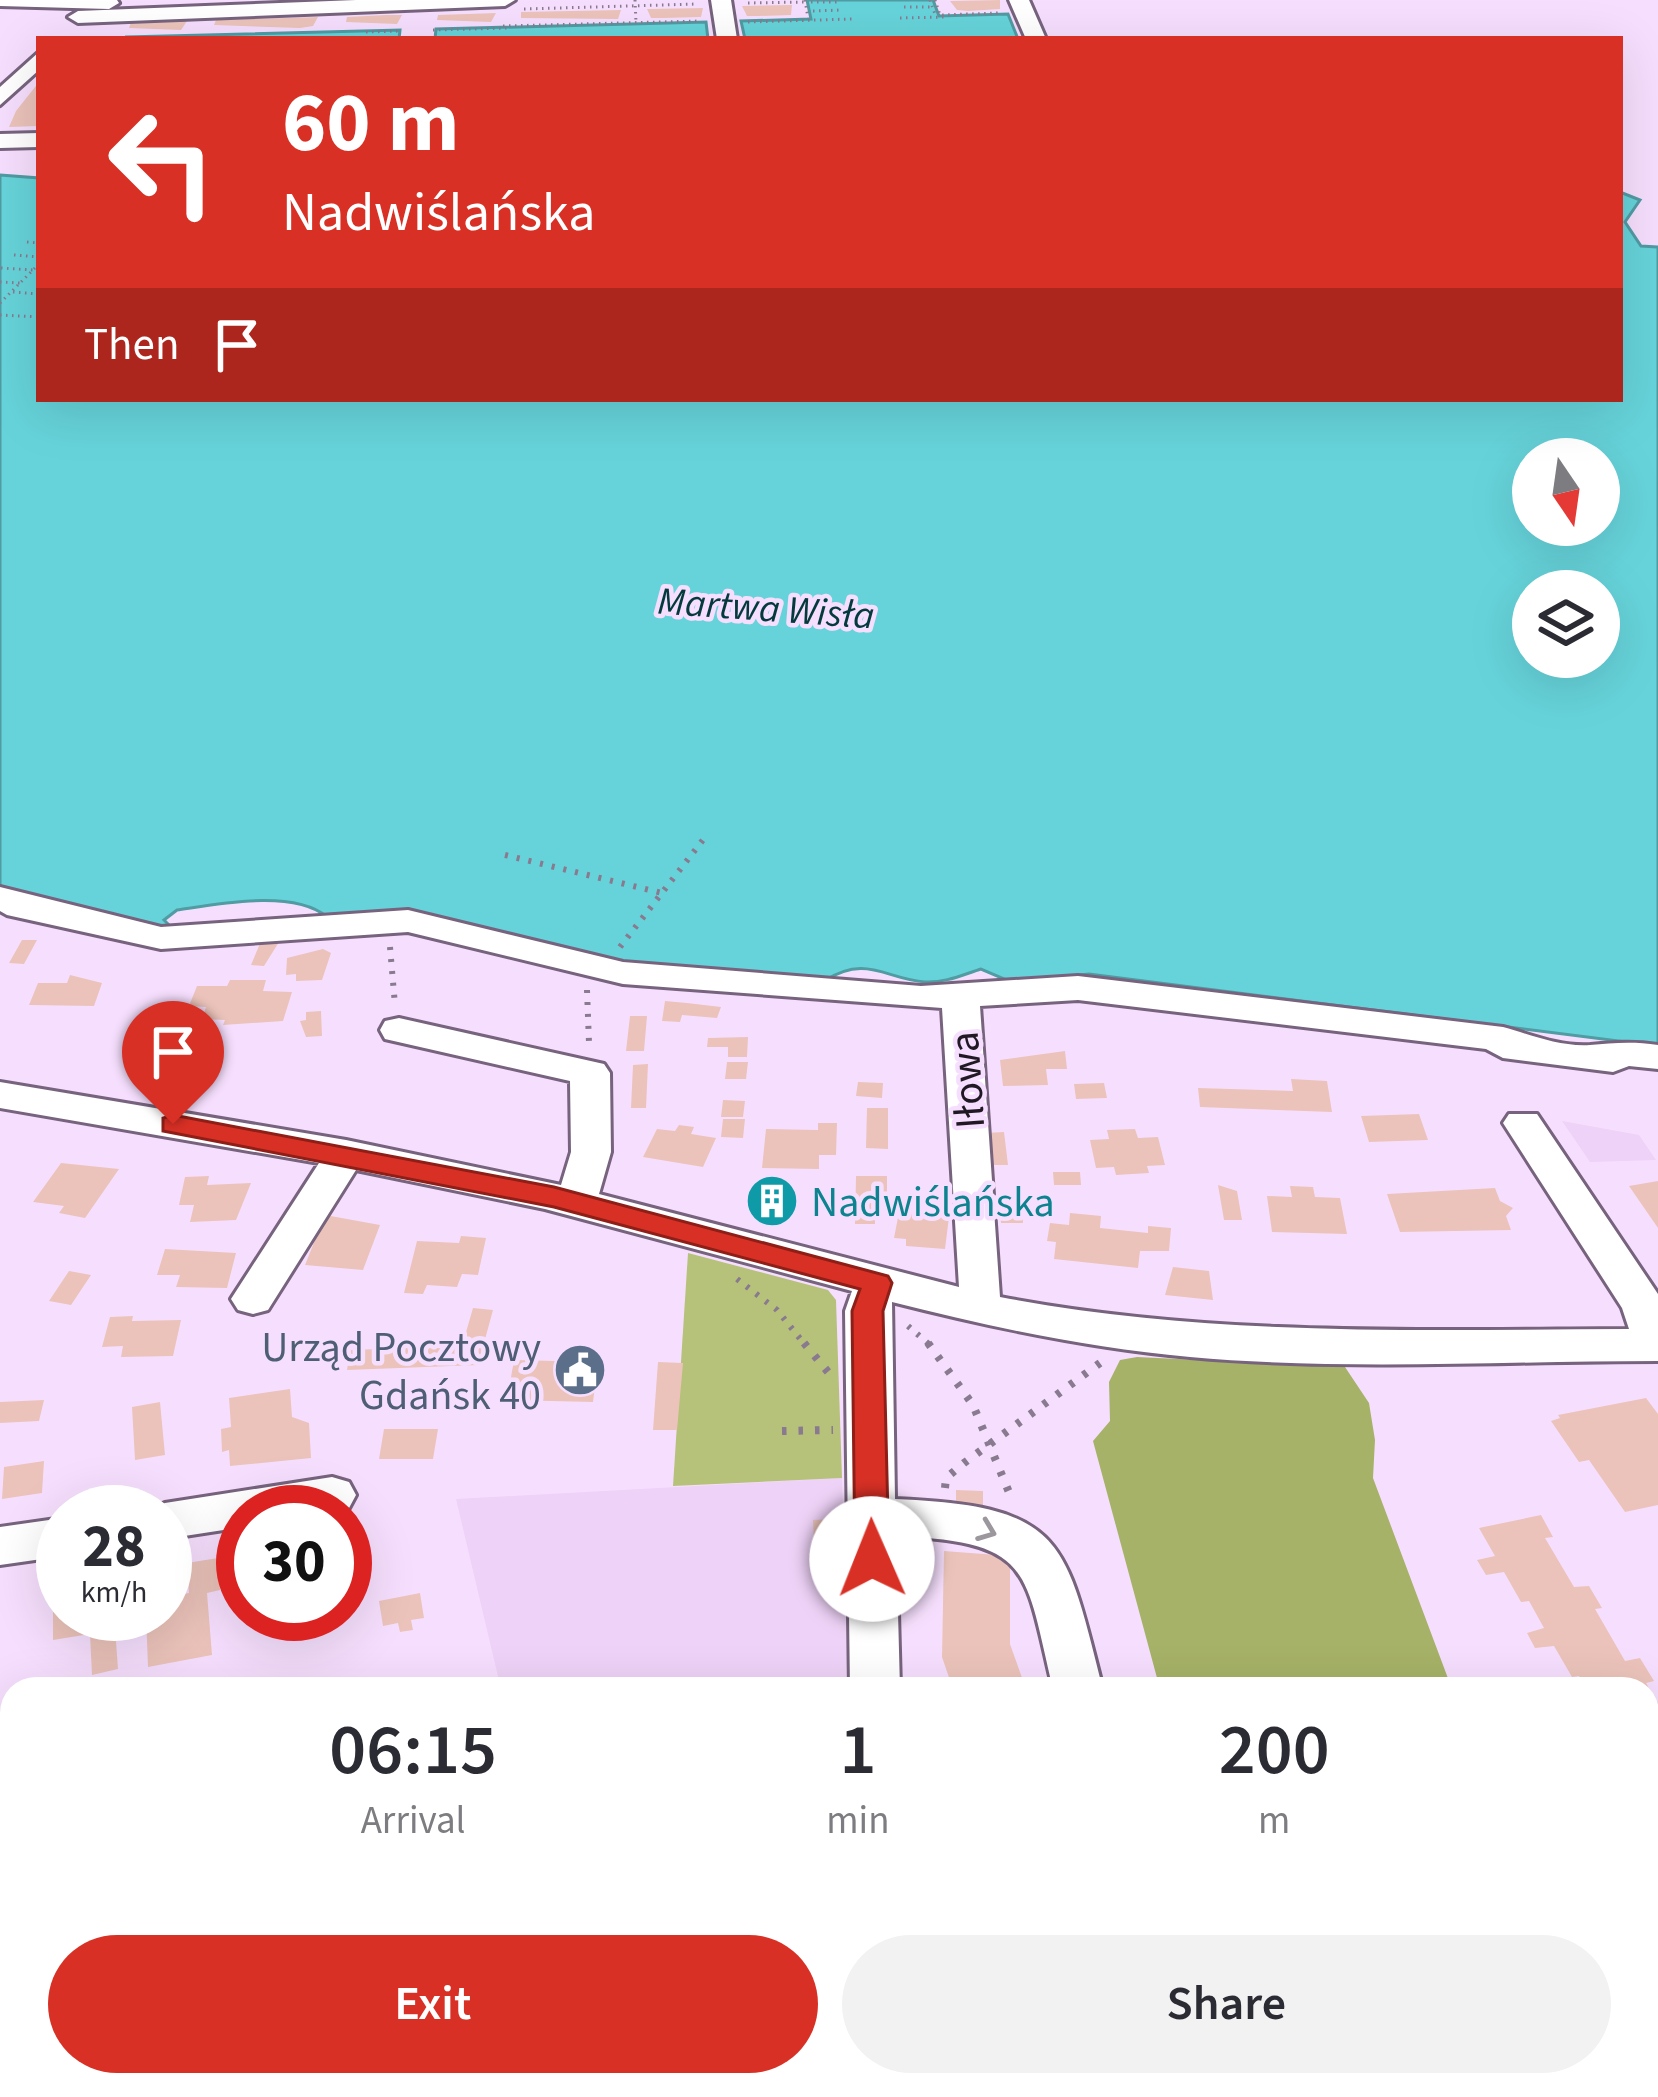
<!DOCTYPE html>
<html lang="en">
<head>
<meta charset="utf-8">
<style>
  :root { --surface:#fff; --page:#f2f2f3; --text:#2b2b33; --muted:#7c7c81; --accent:#d93025 }
  body { margin:0; font-family:"Source Sans 3",sans-serif; background:var(--page); color:var(--text); height:100vh; display:flex; flex-direction:column; font-size:45px; white-space:nowrap }
  * { box-sizing:border-box; margin:0 }
  p { font-size:39px; color:var(--muted) }
  .icon { flex:none; width:66px; height:66px; fill:none; stroke:currentColor; stroke-width:2; stroke-linecap:round; stroke-linejoin:round }
  .map { position:relative; flex:1; overflow:hidden }
  .details { position:absolute; left:0px; top:1677px; width:1659px; height:420px; display:flex; flex-direction:column; background:var(--surface); border-radius:36px 36px 0 0; box-shadow:0 12px 48px #0002 }
  .details>* { flex:none }
  .hud { position:absolute; left:36px; top:36px; width:1587px; height:366px; border-radius:0px; box-shadow:0 12px 48px #0002; background:#d93025; color:#fff; overflow:hidden }
  .needle { width:78px; rotate:167deg }
  .controls { position:absolute; left:1512px; top:438px; display:grid; gap:24px }
  .controls a { display:grid; place-items:center; width:108px; height:108px; border-radius:50%; background:var(--surface); box-shadow:0 12px 48px #0002; font-size:60px }
  .speed { position:absolute; left:36px; top:1485px; display:flex; gap:24px; font-size:60px; font-weight:700; text-align:center }
  .speed>* { display:grid; place-content:center; width:156px; height:156px; border-radius:50%; background:var(--surface); box-shadow:0 12px 48px #0002; line-height:1 }
  .speed small { font-size:30px; font-weight:400 }
  .speed .limit { border:18px solid #d22; background:#fff; color:#111 }
  .pin { position:absolute; display:grid; place-items:center; width:102px; height:102px; color:#fff; margin:-123px -51px; border-radius:50% 50% 50% 0; rotate:-45deg; box-shadow:0 0 12px #0007 }
  .pin .icon { rotate:45deg }
  .me { position:absolute; width:132px; margin:-66px; rotate:359deg; stroke-linejoin:round; filter:drop-shadow(0 0 9px #0008) }
  .turn { display:flex; align-items:center; gap:42px; height:252px; padding:0 48px; font-size:54px }
  .turn .icon { width:156px; height:156px; stroke-width:2.5 }
  .turn b { display:block; font-size:84px; line-height:102px }
  .then { display:flex; align-items:center; height:114px; padding:0 48px; background:#0003; gap:24px; font-size:45px }
  .eta { display:flex; justify-content:space-evenly; align-items:center; height:204px; text-align:center }
  .eta b { font-size:72px; font-weight:600; line-height:84px }
  .button { display:flex; gap:24px; margin-top:auto; padding:24px 48px }
  .button a { flex:1; height:138px; border-radius:72px; background:var(--accent); color:#fff; font-size:48px; font-weight:600; line-height:138px; text-align:center }
  .button a+a { background:var(--page); color:var(--text) }
  .map>svg:first-child { display:block }
  .built { fill:#eed2f7 }
  .green { fill:#b6c27a }
  .forest { fill:#a6b267 }
  .water { fill:#66d3da; stroke:#519ba3; stroke-width:3; fill-rule:evenodd }
  .building { fill:#ebc3ba }
  .lines { fill:none; stroke-linecap:round; stroke-linejoin:round }
  .minor-casing { stroke:#77637e; stroke-width:6 }
  .path-far2 { stroke:#897a8f; stroke-width:3; stroke-dasharray:1.5 4.5; stroke-linecap:butt }
  .path-far1 { stroke:#897a8f; stroke-width:6; stroke-dasharray:3 9; stroke-linecap:butt }
  .path { stroke:#897a8f; stroke-width:8; stroke-dasharray:4.5 12; stroke-linecap:butt }
  .minor { fill:#fff; fill-rule:evenodd }
  .oneway { stroke:#9b979c }
  .route { fill:#d93025; stroke:#8d1f18; stroke-width:3 }
  .labels { text-anchor:middle; stroke-width:9; stroke-linejoin:round; paint-order:stroke }
  .far-water-label { font-size:39px; font-style:italic; fill:#043a3d; stroke:#f6dffe }
  .street-label { font-size:42px; fill:#201823; stroke:#f6dffe }
  .culture-label { font-size:42px; fill:#0d838f; stroke:#f6dffe; text-anchor:start }
  .service-label { font-size:42px; fill:#4e5e75; stroke:#f6dffe; text-anchor:end }
</style>
</head>
<body>
<div class="map">
<svg width="1658" height="2097" viewBox="0 0 1658 2097">
  <rect width="100%" height="100%" fill="#f6dffe"/>
  <path class="built" d="M1562,1121l77,14 17,25 -66,2z
    M842,1478l6,211h-347l-45,-190z"/>
  <path class="green" d="M688,1253l140,37 8,10 6,178 -169,8z"/>
  <path class="forest" d="M1137,1357l208,10 24,36 6,37 -2,38 79,211h-292l-67,-248 17,-20 -1,-39 11,-22z"/>
  <path class="water" d="M807,0h126l6,16 69,-2 10,25h-273l-4,-18 70,-2z
    M706,22l2,17h-273l1,-10z
    M400,30l-1,9h-274l1,-2z
    M0,175l39,3v221h1581v-207l20,8 -15,22 16,24 17,1v799l-569,-72 -78,8 -30,-13c-19,6 -36,14 -56,13 -40,-3 -58,-28 -101,-1l-194,-15 -303,-49c-33,-28 -109,-13 -150,-7l-13,10 10,10 -157,-34 -17,-9zM1533,459h66v66h-66zM1533,591h66v66h-66z"/>
  <path class="building" d="M1000,0v9l-32,2 -11,-1 -7,-9z
    M792,5l-1,10 -32,1h-12l-5,-10z
    M703,8l-2,9 -38,1h-12l-4,-9z
    M621,10l-3,9 -97,-1v-6z
    M496,13l-5,9 -54,-2 1,-5z
    M386,15h16l-5,9 -51,-2 1,-5z
    M318,17l-5,9 -13,2 -86,-3 2,-5z
    M148,21h39l-6,9 -52,-2 2,-6z
    M39,82v44l-30,1 7,-16z
    M22,940h15l-13,24 -15,-1z
    M261,941l18,1 -15,24 -13,-1z
    M323,949l8,4 -9,27 -26,1v-7l-10,1 1,-17z
    M70,975l32,8 -8,23 -65,-1 9,-22h29z
    M230,980h36l-3,11 29,1 -9,29 -60,4 2,-5 -23,-1 4,-12 -17,-1 8,-20h30z
    M665,1001l22,2 34,4 -4,11 -35,-3 -2,7 -18,-1z
    M321,1011l1,25 -16,1 -6,-16 6,-1v-8z
    M630,1016h17l-3,35h-18z
    M748,1037l-1,20h-19v-10h-21l1,-9z
    M1065,1051l2,18h-21l2,16 -45,1 -3,-26z
    M727,1062h21l-2,17h-21z
    M648,1064l-2,44h-15l2,-43z
    M1291,1079l36,2 5,31 -132,-5 -2,-19 95,3z
    M858,1082l25,1 -1,15 -26,-2z
    M1104,1083l3,15 -31,1 -2,-15z
    M723,1100l22,1 -2,16h-22z
    M867,1108h21v41l-22,-1z
    M1419,1114l9,26 -59,2 -8,-26z
    M723,1119h22l-2,19 -22,-1z
    M818,1123h19l-1,32h-17v14l-57,-1 4,-39 52,1z
    M679,1125l15,2 -3,7 25,4 -13,29 -60,-10 14,-28 18,2z
    M1135,1129l3,9 20,-1 7,28 -18,1 2,7 -33,2 -2,-8 -18,1 -6,-28 19,-1 -2,-9z
    M1004,1132l4,33h-20l-3,-32z
    M61,1163l58,6 -34,49 -26,-5 5,-7 -31,-4z
    M1053,1172h27l1,13h-27z
    M209,1176l-2,9 44,-2 -15,37 -46,2 4,-17h-15l6,-28z
    M856,1176h31v18l-12,-1v31h-20z
    M1658,1181v47l-29,-42z
    M1218,1185l19,6 5,29h-18z
    M1290,1186l23,1 2,10 25,1 7,36 -75,-2 -5,-36 25,1z
    M1495,1188l5,13 13,7 -7,8 5,14 -111,2 -13,-38z
    M764,1189l26,7 -10,17 -27,-6z
    M998,1193l23,4 2,26h-22z
    M902,1197l49,4 -6,48 -39,-3v-7l-12,-1z
    M1070,1213l31,3 -1,12 48,5v-7l23,2 -2,23h-29l-2,17 -84,-9 2,-17 -9,-1 3,-18 19,2z
    M325,1215l55,10 -17,45 -58,-5z
    M461,1236l25,2 -8,37 -16,-1 -5,13 -30,-2 -4,9 -19,-1 13,-52 42,2z
    M165,1249l71,4 -9,35 -51,-1 4,-12h-23z
    M1173,1267l36,4 4,29 -48,-5z
    M69,1271l22,4 -20,30 -22,-4z
    M473,1308l20,2 -15,55 -131,5 3,-20 112,-4z
    M133,1316l-1,5 49,-1 -8,36 -52,1 2,-11 -21,1 8,-30z
    M514,1360l84,2 -5,40 -86,-2z
    M658,1362l25,1 -6,67h-24z
    M290,1389l2,28 17,6 2,35 -81,8 -1,-16 -7,2 -1,-23 10,-2 -2,-29z
    M1646,1398l12,16v91l-33,7 -36,-52 -10,2 -28,-41 9,-3 -2,-3z
    M44,1400l-5,21 -39,2v-21z
    M160,1402l5,53 -30,5 -3,-53z
    M384,1429h54l-5,30h-54z
    M44,1461l-2,32 -40,6 2,-32z
    M956,1490l27,1v16l-27,-1z
    M1541,1515l12,22 -8,1 29,49 15,-1 13,22 -7,1 30,52 15,-3 14,23 -8,2 12,20v86l-11,2v-102h-60l-8,-13 -7,1 -18,-31 -19,2 -8,-15 17,-5 -15,-27 -8,1 -17,-30 -18,3 -9,-15 18,-4 -16,-28z
    M832,1519l2,23h-20l-1,-22z
    M944,1551l66,5v88l16,45h-73l-11,-32z
    M218,1558l2,32 -13,3 5,62 -64,12 -2,-53h19v-16l24,-5 -2,-30z
    M63,1592v22h51l4,55 -26,6 -2,-41 -37,6v-46z
    M420,1593l4,25 -13,2 2,10 -13,2 -2,-9 -15,3 -4,-25z
    M1658,2022v75h-14l-5,-12h8v-61z
    M1264,2085h85l3,12h-85z
    M1466,2085h110l4,12h-111z
    M1177,2087l2,10h-73v-3z"/>
  <g class="lines">
    <g class="minor-casing">
      <path id="minor" d="M0,0h117l2,3 -10,6 -109,-3z
        M356,0h159l-10,6 -427,17 -10,-6 10,-6z
        M711,0h20l6,39h-20z
        M1009,0h20l17,39h-20z
        M39,52v18l-39,35v-18z
        M39,133v14l-39,1v-14z
        M0,887l161,40 247,-17 215,52 298,24 157,-10 425,51c26,7 56,20 87,18 22,-2 43,-4 68,0v24l-29,-3 -16,6 -110,-14 -17,-9 -408,-49 -98,6 20,291c210,40 417,33 629,32l-7,-21 -119,-185 6,-9h28l121,180v67c-156,0 -313,10 -468,-4 -101,-9 -200,-30 -298,-55l3,197c169,7 170,40 208,190h-50c-29,-121 -20,-147 -157,-153l4,153h-50l-5,-378 7,-20 -307,-82 -189,-39 -88,140 -15,4 -15,-4 -7,-11 88,-136 -319,-55v-26l346,58 215,45 10,-33 -1,-71 -185,-42 -5,-9 5,-9 14,-3 205,46 6,9 1,79 -12,42 360,93 -17,-279 -319,-24 -215,-52 -247,17 -154,-34 -7,-4z
        M332,1477l17,5 7,13 -7,13 -14,4h-92v15l-78,12v-27h-19l19,-9z
        M63,1518v38l-63,9v-38z
        M1658,1915v50l-11,1v-50z
        M0,1981l12,2v52l-12,-2z
        M505,2085h115l-5,12h-105z"/>
    </g>
    <path class="path-far2" d="M635,0l1,23
      M805,0l3,18
      M930,0l6,17
      M935,0l5,15 59,-2
      M811,2h29
      M748,3l57,-1
      M904,7h28
      M524,9l173,-5
      M813,11l29,-1
      M900,18l44,-1
      M748,22l104,-3
      M503,26l197,-5
      M433,30l75,-2
      M366,32l36,-1
      M27,242l12,1
      M14,255l25,2
      M1,268l32,2
      M0,282l20,1
      M13,292l26,2
      M0,303l39,-39
      M0,315l39,2"/>
    <path class="path-far1" d="M505,855l157,38
      M390,947l5,58
      M620,947l86,-111
      M587,990l2,53
      M737,1279l40,31 29,36
      M908,1326l23,20"/>
    <path class="path" d="M804,1343l24,29
      M928,1343l45,62 40,97
      M782,1431l51,-1
      M945,1488l1,-10 18,-15 136,-100"/>
    <use href="#minor" class="minor"/>
  </g>
  <defs><path id="oneway-chevron" d="M-2-3.5L2.5 0L-2 3.5" fill="none" stroke-width="1.6" stroke-linecap="round" stroke-linejoin="round" transform="scale(3)"/></defs>
  <use class="oneway" href="#oneway-chevron" transform="translate(987 1531) rotate(21)"/>
  <path class="route" d="M173,1115l381,72 334,89 4,7 -9,28 6,248 -5,9h-24l-5,-9 -3,-248 8,-22 -306,-82 -391,-76v-13z"/>
  <defs>
    <g id="building-disc" transform="scale(2.7)"><circle r="9.5" fill="#0f9aa8" stroke="#f6dffe"/><path d="M-4-6H4V6H1V3H-1V6H-4ZM-2.5-4.3h1.7v1.8h-1.7ZM.8-4.3h1.7v1.8H.8ZM-2.5-1h1.7V.8h-1.7ZM.8-1h1.7V.8H.8Z" fill="#fff"/></g>
    <g id="civic-disc" transform="scale(2.7)"><circle r="9.5" fill="#5c6f8a" stroke="#f6dffe"/><path d="M-.6-6.5H3V-4.5H.6V-3L4-1V1h2V6H-6V1h2V-1L-.6-3ZM-1.2 2.5V6h2.4V2.5Z" fill="#fff"/></g>
  </defs>
  <g fill-rule="evenodd">
    <use href="#building-disc" x="772" y="1201"/>
    <use href="#civic-disc" x="580" y="1370"/>
  </g>
  <g class="labels">
    <g class="far-water-label">
      <text transform="translate(766 607) rotate(4)" y="14">Martwa Wisła</text>
    </g>
    <g class="street-label">
      <text transform="translate(966 1080) rotate(-94)" y="15">Iłowa</text>
    </g>
    <g class="culture-label">
      <text x="811" y="1216">Nadwiślańska</text>
    </g>
    <g class="service-label">
      <text x="541" y="1361">Urząd Pocztowy<tspan x="541" dy="48">Gdańsk 40</tspan></text>
    </g>
  </g>
</svg>
<div class="controls">
<a><svg class="needle" viewBox="-14 -14 28 28"><path d="M0-13l5 13h-10z" fill="#e53935"/><path d="M0 13l5-13h-10z" fill="#7c7c81"/></svg></a>
<a><svg class="icon" aria-label="layers" viewBox="0 0 24 24"><path d="M12 4l9 5-9 5-9-5zM3 14l9 5 9-5"/></svg></a>
</div>
<div class="speed"><div>28<small>km/h</small></div><div class="limit">30</div></div>
<div class="pin" style="left:173px;top:1124px;background:#d93025"><svg class="icon" aria-label="arrive" viewBox="0 0 24 24"><path d="M6 21V4h12l-3 4 3 4H6"/></svg></div>
<svg class="me" style="left:872px;top:1559px" viewBox="-20 -20 40 40"><circle r="19" fill="#fff"/><path d="M0-13L10 11 0 6-10 11z" fill="#d93025"/></svg>
<div class="hud">
<div class="turn"><svg class="icon" aria-label="left" viewBox="0 0 24 24"><path d="M17 20v-9H6M10 6l-5 5 5 5"/></svg><div><b>60 m</b>Nadwiślańska</div></div>
<div class="then">Then<svg class="icon" aria-label="arrive" viewBox="0 0 24 24"><path d="M6 21V4h12l-3 4 3 4H6"/></svg></div>
</div>
<section class="details">
<div class="eta">
<div><b>06:15</b><p>Arrival</p></div>
<div><b>1</b><p>min</p></div>
<div><b>200</b><p>m</p></div>
</div>
<div class="button"><a>Exit</a><a>Share</a></div>
</section>
</div>
</body>
</html>
